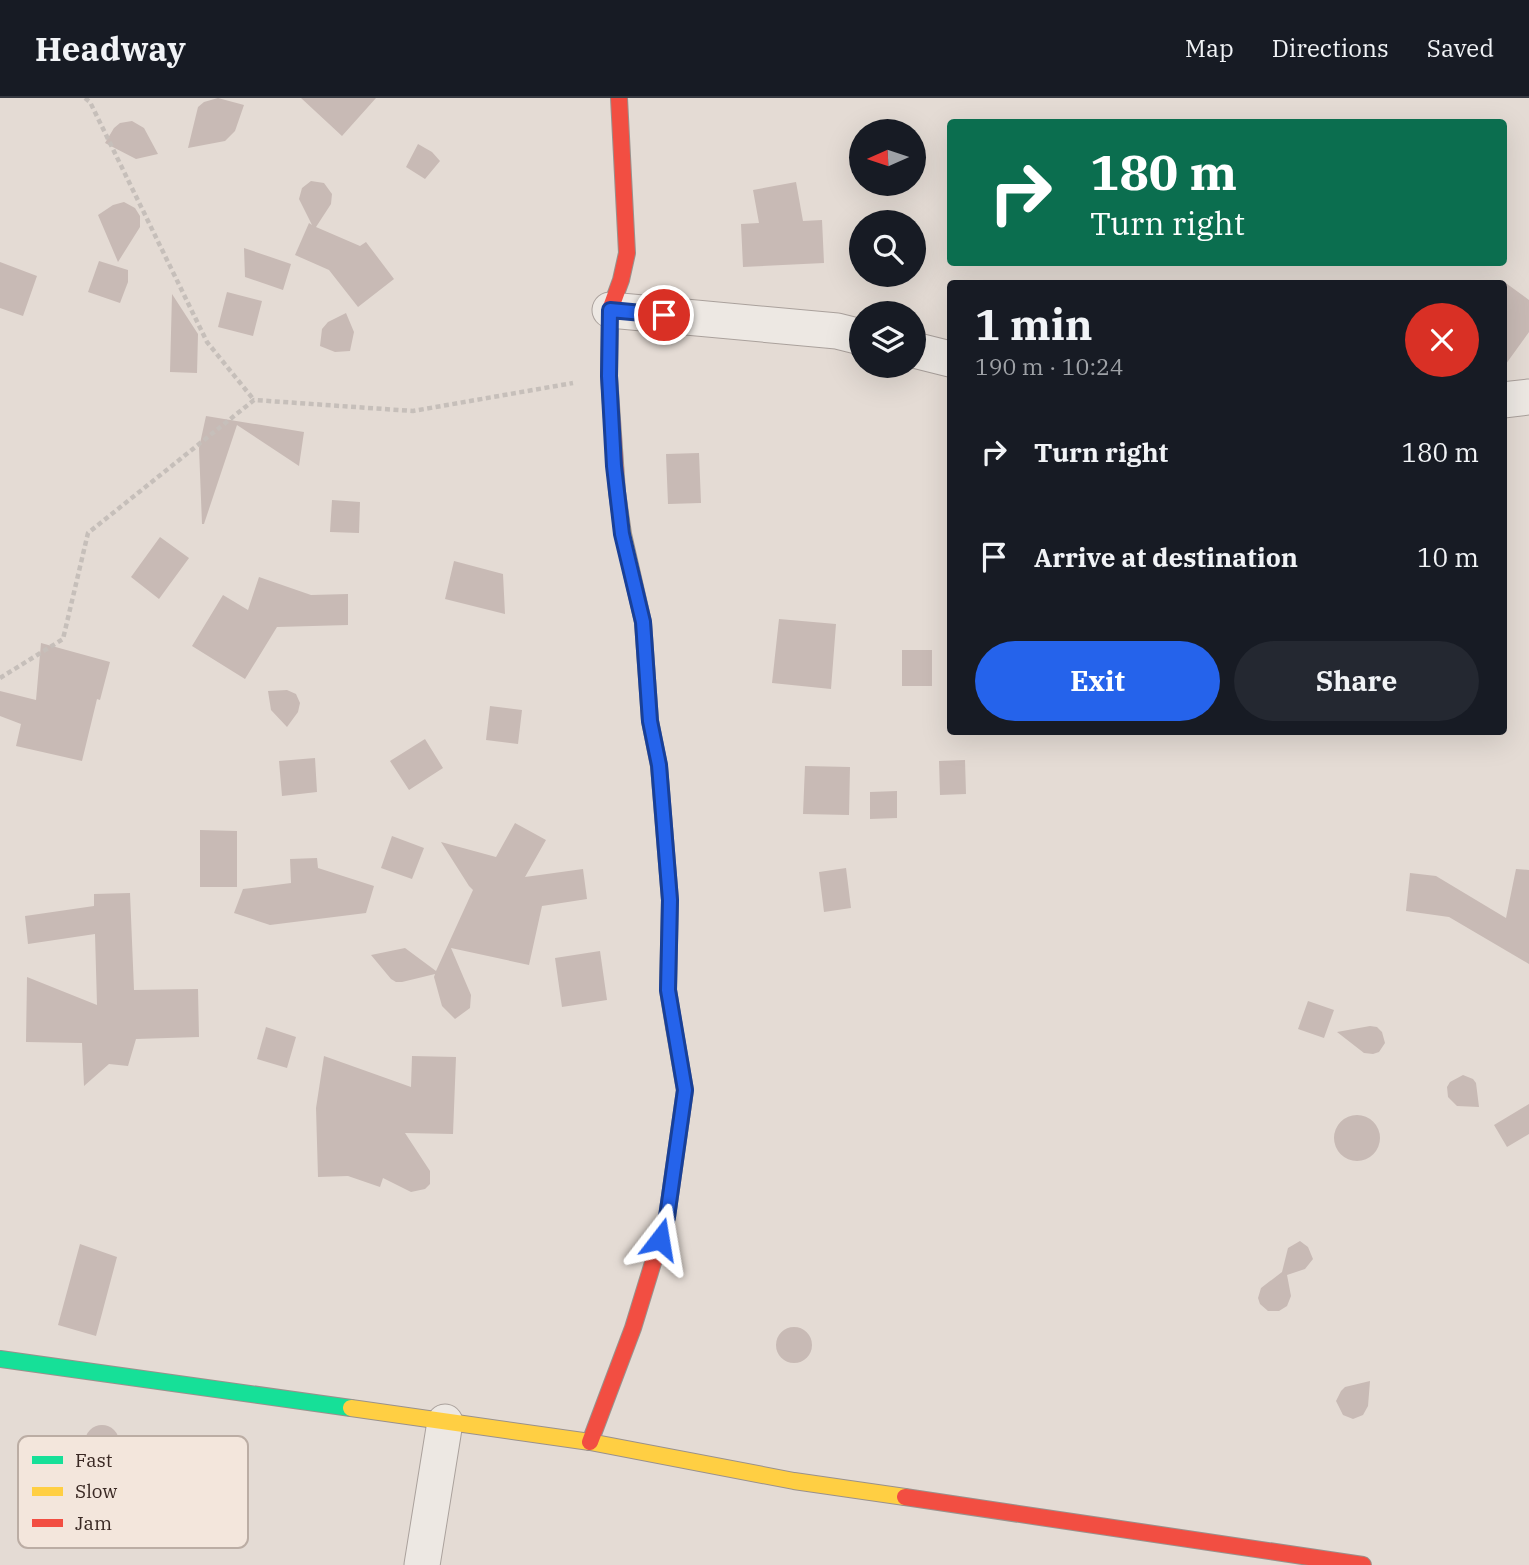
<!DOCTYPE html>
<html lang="en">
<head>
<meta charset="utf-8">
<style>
  :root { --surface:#171b24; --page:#242831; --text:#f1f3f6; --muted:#9ea1a6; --line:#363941; --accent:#2563eb }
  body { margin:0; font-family:"IBM Plex Serif",serif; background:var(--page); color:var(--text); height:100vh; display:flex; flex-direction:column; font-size:26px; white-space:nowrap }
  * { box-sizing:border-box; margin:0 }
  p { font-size:23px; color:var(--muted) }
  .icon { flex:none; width:38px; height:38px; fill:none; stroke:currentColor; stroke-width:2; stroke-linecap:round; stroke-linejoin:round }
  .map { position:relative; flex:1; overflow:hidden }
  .details { position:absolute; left:947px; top:182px; width:560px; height:455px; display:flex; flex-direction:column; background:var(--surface); border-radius:7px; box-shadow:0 7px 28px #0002 }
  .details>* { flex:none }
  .banner { position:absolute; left:947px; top:21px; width:560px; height:147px; border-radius:7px; box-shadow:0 7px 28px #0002; background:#0b6e4f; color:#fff; overflow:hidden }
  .needle { width:46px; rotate:267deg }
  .tools { position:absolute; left:849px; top:21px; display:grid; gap:14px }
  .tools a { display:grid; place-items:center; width:77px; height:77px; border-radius:50%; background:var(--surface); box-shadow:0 7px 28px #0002; font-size:35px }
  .pin { position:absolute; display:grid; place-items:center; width:60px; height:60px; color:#fff; margin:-30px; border:4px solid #fff; border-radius:50%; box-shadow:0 2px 7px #0007 }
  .me { position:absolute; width:77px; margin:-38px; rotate:14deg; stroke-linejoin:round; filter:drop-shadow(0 0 5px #0008) }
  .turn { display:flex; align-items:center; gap:24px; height:147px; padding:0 28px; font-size:32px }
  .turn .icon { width:91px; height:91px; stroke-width:2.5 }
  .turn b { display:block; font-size:49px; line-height:60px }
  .round { display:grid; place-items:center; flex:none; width:74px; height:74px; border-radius:37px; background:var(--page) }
  .headline { display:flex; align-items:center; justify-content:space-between; height:119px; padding:0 28px }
  h1 { font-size:42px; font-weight:800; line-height:52px }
  .primary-button { display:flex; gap:14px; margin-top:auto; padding:14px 28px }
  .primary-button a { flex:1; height:80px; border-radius:42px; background:var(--accent); color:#fff; font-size:28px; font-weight:800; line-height:80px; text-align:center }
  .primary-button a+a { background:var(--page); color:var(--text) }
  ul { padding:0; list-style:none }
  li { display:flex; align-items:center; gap:21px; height:105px; padding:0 28px }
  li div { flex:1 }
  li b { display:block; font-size:26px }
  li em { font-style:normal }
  header { display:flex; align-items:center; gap:42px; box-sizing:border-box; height:98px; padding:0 35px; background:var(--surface); border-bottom:2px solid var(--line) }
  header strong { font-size:33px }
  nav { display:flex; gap:38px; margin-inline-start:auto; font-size:24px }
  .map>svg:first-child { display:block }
  .building { fill:#c8bab5 }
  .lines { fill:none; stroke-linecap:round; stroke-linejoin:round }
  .street-casing { stroke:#aaa19c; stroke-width:37 }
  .fast-casing { stroke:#9a918c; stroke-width:18 }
  .slow-casing { stroke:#9a918c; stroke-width:18 }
  .jam-casing { stroke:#9a918c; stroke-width:18 }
  .path { stroke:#c6bfba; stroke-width:4.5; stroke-dasharray:5 3.5; stroke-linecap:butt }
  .street { stroke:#ede8e3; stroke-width:35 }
  .fast { stroke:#16e098; stroke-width:16 }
  .slow { stroke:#ffcf43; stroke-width:16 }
  .jam { stroke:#f24e42; stroke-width:16 }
  .route-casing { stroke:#184099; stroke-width:18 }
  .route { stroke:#2563eb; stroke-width:12 }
  .key { fill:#f3e6dc; stroke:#bbada4; stroke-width:2 }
  .key-label { font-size:19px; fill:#392823 }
</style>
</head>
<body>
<header>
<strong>Headway</strong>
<nav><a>Map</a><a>Directions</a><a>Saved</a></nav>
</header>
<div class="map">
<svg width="1529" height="1467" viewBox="0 0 1529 1467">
  <rect width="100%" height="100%" fill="#e4dbd4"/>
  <path class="building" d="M218,0l26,7 -9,26 -10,10 -37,7 10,-41 6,-5z
    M301,0h75l-34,38z
    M132,23l12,7 14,26 -22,5 -31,-16 9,-15 6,-5z
    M418,46l14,8 8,9 -15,18 -19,-12z
    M311,83l13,2 8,11 -1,10 -15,23 44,19 6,-4 28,37 -36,28 -29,-37 -34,-15 14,-32 3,2 -13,-26 3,-11z
    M796,84l7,39 19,-1 2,43 -81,4 -2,-43 18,-1 -6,-33z
    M124,104l11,6 5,8v11l-22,35 -20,-47 15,-10z
    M244,150l47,16 -8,26 -38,-13z
    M99,163l29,9v12l-8,21 -32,-11z
    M0,164l37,14 -14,40 -23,-8z
    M1503,183l26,19v32l-26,36z
    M227,194l35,9 -9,35 -35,-9z
    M172,196l26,40 -1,39 -27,-1z
    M346,215l8,19 -4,19 -15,1 -15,-6 2,-17 6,-7z
    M206,318l98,16 -5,34 -62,-41 -33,99h-2l-3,-76z
    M699,355l2,50 -33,1 -2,-50z
    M332,402l28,2 -1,31 -29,-1z
    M160,439l29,21 -30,41 -28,-22z
    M454,463l49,13 2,40 -60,-15z
    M259,479l52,18 37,-1v31l-71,2 -32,52 -53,-33 31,-51 25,15z
    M779,521l57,5 -5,65 -59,-6z
    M41,545l69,19 -10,38 -3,-1 -15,62 -66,-15 5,-22 -21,-8v-25l36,9z
    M902,552h30v36h-30z
    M287,592l9,4 4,9 -2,9 -11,15 -16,-17 -3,-19z
    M490,608l32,4 -4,34 -32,-4z
    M425,641l18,29 -34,22 -19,-29z
    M315,660l2,34 -35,4 -3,-35z
    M965,662l1,34 -26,1 -1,-34z
    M805,668l45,1 -1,48 -46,-1z
    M897,693v27l-27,1v-27z
    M515,725l31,17 -21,37 58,-8 4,30 -45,7 -13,59 -78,-17 20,47 -1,13 -15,11 -13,-13 -8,-29 1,-3 -33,8h-6l-5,-3 -20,-24 34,-7 31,23 37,-81 -4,-4 -28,-44 55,15z
    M200,732l37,1v56h-37z
    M392,738l32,12 -12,31 -31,-11z
    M317,760l1,10 56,18 -8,27 -96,12 -36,-12 9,-24 48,-6 -1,-24z
    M846,770l5,40 -27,4 -5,-40z
    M1516,771l13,1v94l-80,-47 -43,-6 4,-38 26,3 70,42z
    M130,795l4,97 64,-1 1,48 -63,2 -8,27 -19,-2 -25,22 -2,-43 -56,-1 1,-65 70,28 -2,-71 -67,10 -3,-28 69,-10v-12z
    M600,853l7,49 -45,7 -7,-49z
    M1308,903l26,9 -10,28 -26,-9z
    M1370,928l7,1 5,5 3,11 -6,9 -6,2 -9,-1 -27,-21z
    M266,929l30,10 -9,31 -30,-9z
    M324,958l87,31 1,-31 44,1 -3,77 -48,-1 25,38v13l-5,5 -14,3 -28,-14 -3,9 -32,-11 -30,1 -2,-69z
    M1463,977l10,4 3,4 3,24 -22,-1 -9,-9 -1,-10 3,-5z
    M1529,1006v30l-22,13 -13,-22z
    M1334 1040a23 23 0 1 1 46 0a23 23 0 1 1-46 0Z
    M1300,1143l8,6 5,12 -8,10 -18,6 4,21 -4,10 -8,5h-11l-8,-7 -2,-6 3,-10 21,-16 6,-24z
    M80,1146l37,13 -21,79 -38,-11z
    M776 1247a18 18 0 1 1 36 0a18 18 0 1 1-36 0Z
    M1370,1283l-2,25 -5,9 -10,4 -10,-4 -7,-14 5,-10 4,-4z
    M85 1344a17 17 0 1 1 34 0a17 17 0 1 1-34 0Z"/>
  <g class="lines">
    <g class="street-casing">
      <path id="street" d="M610,212l227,21 24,6
        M914,252l36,9
        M1503,302l26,-3
        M422,1467l23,-143"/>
    </g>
    <g class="fast-casing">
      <path id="fast" d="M0,1261l351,49"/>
    </g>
    <g class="slow-casing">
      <path id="slow" d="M617,394l6,42 20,88 7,99 9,45 11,134 -2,90 6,37
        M351,1310l239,34 204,39 111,16"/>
    </g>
    <g class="jam-casing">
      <path id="jam" d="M617,394l-8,-116 1,-66 11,-30 6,-27 -8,-155
        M590,1344l43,-114 34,-111 18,-127 -11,-63
        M905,1399l458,68"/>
    </g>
    <path class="path" d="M85,0l5,4 117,240 47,58
      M0,580l63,-39 25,-106 166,-133 159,11 160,-28"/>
    <use href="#street" class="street"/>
    <use href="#fast" class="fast"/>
    <use href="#slow" class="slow"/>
    <use href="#jam" class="jam"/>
  </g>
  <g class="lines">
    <g class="route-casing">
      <path id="route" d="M660,1141l7,-22 18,-127 -17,-100 2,-90 -11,-135 -9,-44 -7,-99 -21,-88 -8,-68 -5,-90 1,-66 54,5"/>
    </g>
    <use href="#route" class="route"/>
  </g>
  <rect x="18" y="1338" width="230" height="112" rx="10" class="key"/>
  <rect x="32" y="1358" width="31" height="8" fill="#16e098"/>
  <rect x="32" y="1389" width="31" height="9" fill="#ffcf43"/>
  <rect x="32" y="1421" width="31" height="8" fill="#f24e42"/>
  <g class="key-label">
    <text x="75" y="1369">Fast</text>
    <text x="75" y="1400">Slow</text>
    <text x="75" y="1432">Jam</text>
  </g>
</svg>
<div class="tools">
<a><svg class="needle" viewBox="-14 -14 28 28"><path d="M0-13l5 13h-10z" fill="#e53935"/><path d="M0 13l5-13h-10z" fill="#9ea1a6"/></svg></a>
<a><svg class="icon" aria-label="search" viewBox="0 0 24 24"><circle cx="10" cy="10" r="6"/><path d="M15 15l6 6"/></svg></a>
<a><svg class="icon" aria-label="layers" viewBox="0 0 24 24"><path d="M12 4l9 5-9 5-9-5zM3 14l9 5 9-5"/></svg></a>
</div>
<div class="pin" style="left:664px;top:217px;background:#d93025"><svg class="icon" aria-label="arrive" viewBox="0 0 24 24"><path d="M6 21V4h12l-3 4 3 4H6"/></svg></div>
<svg class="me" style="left:660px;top:1141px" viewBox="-20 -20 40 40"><path d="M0-17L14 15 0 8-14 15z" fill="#2563eb" stroke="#fff" stroke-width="4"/></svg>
<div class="banner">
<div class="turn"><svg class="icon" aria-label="right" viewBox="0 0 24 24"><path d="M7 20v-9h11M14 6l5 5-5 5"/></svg><div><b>180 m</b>Turn right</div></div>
</div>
<section class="details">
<div class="headline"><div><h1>1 min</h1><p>190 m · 10:24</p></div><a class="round" style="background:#d93025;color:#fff"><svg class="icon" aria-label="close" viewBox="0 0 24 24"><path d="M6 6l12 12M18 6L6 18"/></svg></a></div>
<ul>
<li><svg class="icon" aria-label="right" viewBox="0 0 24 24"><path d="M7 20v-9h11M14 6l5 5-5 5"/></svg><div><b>Turn right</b></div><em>180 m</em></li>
<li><svg class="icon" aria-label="arrive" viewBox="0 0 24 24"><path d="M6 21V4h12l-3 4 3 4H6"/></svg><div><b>Arrive at destination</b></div><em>10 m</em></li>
</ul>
<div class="primary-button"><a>Exit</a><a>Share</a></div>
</section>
</div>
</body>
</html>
